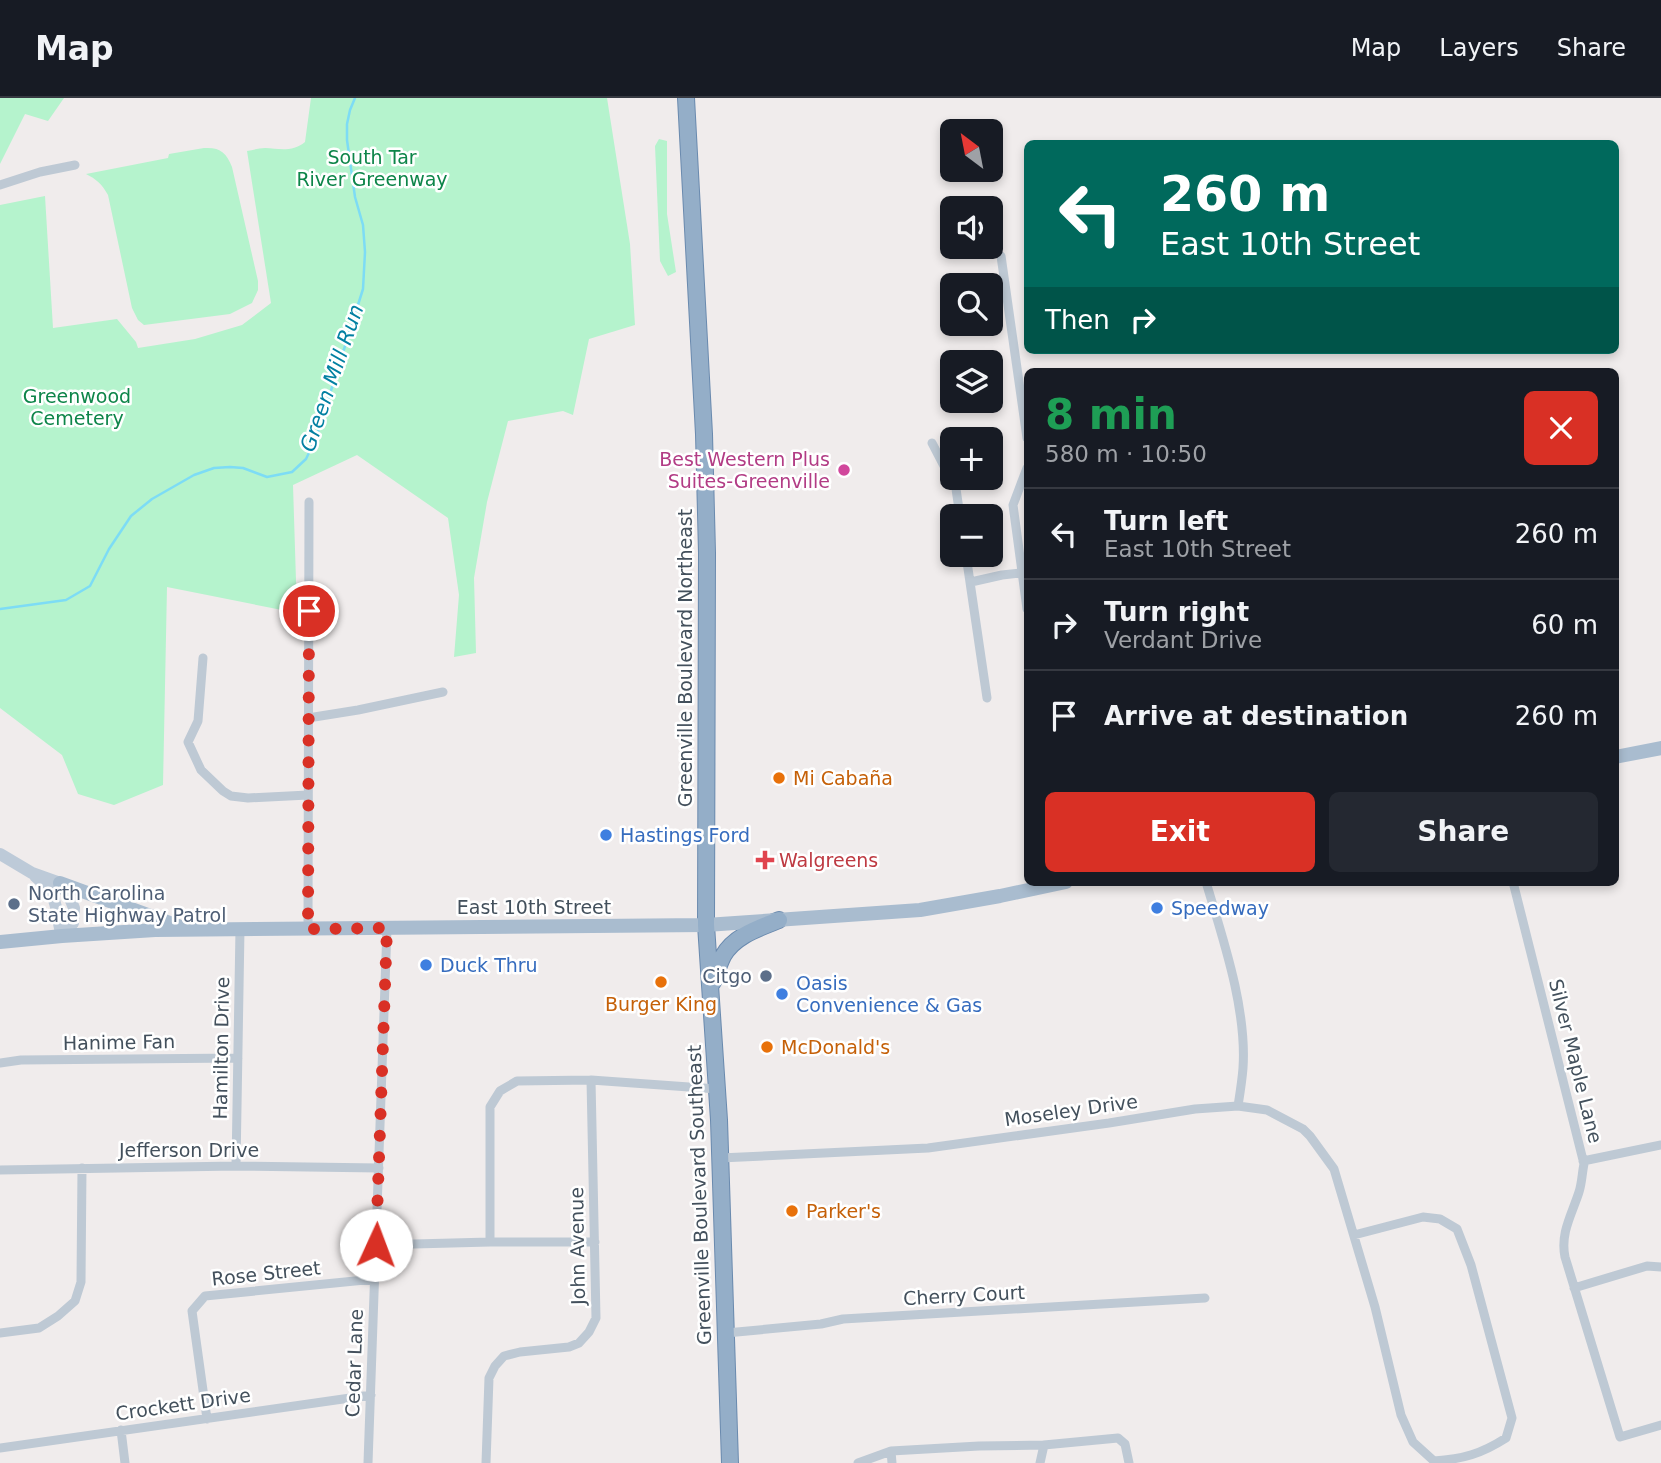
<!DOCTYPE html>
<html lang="en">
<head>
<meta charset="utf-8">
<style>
  :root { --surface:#171b24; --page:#242831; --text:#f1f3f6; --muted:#9ea1a6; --line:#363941; --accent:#d93025 }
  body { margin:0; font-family:"DejaVu Sans",sans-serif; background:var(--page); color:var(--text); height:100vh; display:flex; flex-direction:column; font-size:26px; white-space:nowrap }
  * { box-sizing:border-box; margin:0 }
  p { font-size:23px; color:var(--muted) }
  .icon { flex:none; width:38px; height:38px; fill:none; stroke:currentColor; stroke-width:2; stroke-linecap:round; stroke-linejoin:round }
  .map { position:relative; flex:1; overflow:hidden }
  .drawer { position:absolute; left:1024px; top:270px; width:595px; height:518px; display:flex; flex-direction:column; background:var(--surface); border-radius:10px; box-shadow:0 4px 10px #0003 }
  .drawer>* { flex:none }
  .banner { position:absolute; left:1024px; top:42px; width:595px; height:214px; border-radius:10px; box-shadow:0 4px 10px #0003; background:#00695c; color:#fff; overflow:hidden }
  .needle { width:46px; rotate:328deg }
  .buttons { position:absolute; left:940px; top:21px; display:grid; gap:14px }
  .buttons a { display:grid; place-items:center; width:63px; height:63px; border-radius:10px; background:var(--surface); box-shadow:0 4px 10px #0003; font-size:35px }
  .pin { position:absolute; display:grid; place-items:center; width:60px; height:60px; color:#fff; margin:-30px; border:4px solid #fff; border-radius:50%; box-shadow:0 2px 7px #0007 }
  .me { position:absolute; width:77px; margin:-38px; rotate:2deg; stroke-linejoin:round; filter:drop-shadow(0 0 5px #0008) }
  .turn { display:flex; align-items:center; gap:24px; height:147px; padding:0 21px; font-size:32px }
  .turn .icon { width:91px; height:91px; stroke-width:2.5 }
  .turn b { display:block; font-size:49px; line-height:60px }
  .then { display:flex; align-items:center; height:66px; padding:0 21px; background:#0003; gap:14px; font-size:26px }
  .round { display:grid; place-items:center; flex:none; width:74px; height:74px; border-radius:10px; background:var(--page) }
  .headline { display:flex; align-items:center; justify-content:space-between; height:119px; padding:0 21px }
  h1 { font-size:42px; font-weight:800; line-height:52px; color:#1e9e55 }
  .cta { display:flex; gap:14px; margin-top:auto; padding:14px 21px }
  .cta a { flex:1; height:80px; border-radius:10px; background:var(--accent); color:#fff; font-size:28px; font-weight:800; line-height:80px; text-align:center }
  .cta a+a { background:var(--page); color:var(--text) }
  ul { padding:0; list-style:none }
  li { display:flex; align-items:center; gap:21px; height:91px; padding:0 21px; border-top:2px solid var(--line) }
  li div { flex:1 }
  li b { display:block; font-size:26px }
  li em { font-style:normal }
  header { display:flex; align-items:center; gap:42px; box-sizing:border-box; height:98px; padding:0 35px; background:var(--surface); border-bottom:2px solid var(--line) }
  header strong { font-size:33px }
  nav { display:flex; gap:38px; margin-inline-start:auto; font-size:24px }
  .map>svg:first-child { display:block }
  .green { fill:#b5f3cd }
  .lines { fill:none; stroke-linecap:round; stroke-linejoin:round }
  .stream { stroke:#7ddcf5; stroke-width:2.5 }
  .trunk-casing { stroke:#6a8aae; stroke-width:18 }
  .minor { stroke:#bec9d4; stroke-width:9 }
  .secondary { stroke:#bdcad8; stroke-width:12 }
  .primary { stroke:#a9bccf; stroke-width:14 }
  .trunk { stroke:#94aec8; stroke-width:16 }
  .route { stroke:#d93025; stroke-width:12; stroke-dasharray:0 21.6 }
  .hotel-dot { fill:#d1479c; stroke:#fff; stroke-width:2.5 }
  .food-dot { fill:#e8710a; stroke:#fff; stroke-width:2.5 }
  .shop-dot { fill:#3f7fe0; stroke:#fff; stroke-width:2.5 }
  .health-dot { fill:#e0444e; stroke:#fff; stroke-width:2.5 }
  .service-dot { fill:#5c6f8a; stroke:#fff; stroke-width:2.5 }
  .labels { text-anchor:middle; stroke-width:5; stroke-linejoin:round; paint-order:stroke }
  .park-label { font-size:19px; fill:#0d8549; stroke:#fff }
  .hotel-label { font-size:19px; fill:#b23c85; stroke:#fff; text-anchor:end }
  .street-label { font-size:19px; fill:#43505c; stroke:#fff }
  .food-label { font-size:19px; fill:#c56008; stroke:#fff; text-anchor:start }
  .shop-label { font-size:19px; fill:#366cbe; stroke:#fff; text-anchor:start }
  .health-label { font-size:19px; fill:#be3a42; stroke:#fff; text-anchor:start }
  .service-label { font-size:19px; fill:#4e5e75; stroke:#fff; text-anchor:start }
  .water-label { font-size:21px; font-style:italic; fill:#0280a2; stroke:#fff }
</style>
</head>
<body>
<header>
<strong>Map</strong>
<nav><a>Map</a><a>Layers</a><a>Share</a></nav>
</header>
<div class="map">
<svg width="1661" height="1365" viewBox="0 0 1661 1365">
  <rect width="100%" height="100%" fill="#f0ecec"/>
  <path class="green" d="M0,0h64l-16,23 -23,-7 -25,50z
    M311,0h296l23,146 5,81 -46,14 -16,76 -10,-4 -55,10 -21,81 -13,76 2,75 -22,4 5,-62 -11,-77 -91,-63 -64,30 4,128 -130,-26 -4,198 -49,20 -36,-11 -16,-39 -62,-47v-503l45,-9 8,132 64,-9 19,23 2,6 57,-9 47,-14 29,-22 -24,-152c6,-1 12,-3 18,-3 15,1 28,4 40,-6z
    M659,41l8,2v73l9,58 -8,4 -8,-15 -5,-115z
    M204,50c16,-1 22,4 28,19l26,114v9l-6,13 -22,11 -86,11 -6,-5 -6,-12 -24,-113c-6,-11 -12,-16 -22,-21l82,-16 1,-4z"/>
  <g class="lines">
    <path class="stream" d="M0,511l66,-9 24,-14 19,-37 22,-33 21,-17 42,-24 20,-7 16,-1 13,1 24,9 25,-5 14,-13 10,-21 47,-149 2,-37 -2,-27 -8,-28 -8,-57v-16l3,-14 5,-12"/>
    <g class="trunk-casing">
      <path id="trunk" d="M686,0l18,336 3,119 -1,372 13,195 11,343
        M713,884c3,-9 6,-18 10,-26 11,-20 36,-28 56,-36"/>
    </g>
    <path class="minor" d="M0,87l40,-13 35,-7
      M1001,158l26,182
      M932,345l24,46 4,27
      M1027,370l-14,37 14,104
      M966,457l21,143
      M971,484l31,-7 19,-2
      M203,560l-5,63 -10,21 13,28 22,21 8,5 17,2 60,-3
      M308,620l50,-8 85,-18
      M1206,784c17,57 41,127 37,186 -1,13 -3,25 -5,38
      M1513,784l71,282c-2,9 -2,19 -5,28 -7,22 -19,41 -14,65l55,180 41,-12
      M308,831l1,-427
      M0,965l21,-3 217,-2
      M720,1060l208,-10 181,-25 86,-14 43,-3 29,4 36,19 7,7 24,33 41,138 26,108 12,27 21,19c29,-2 47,-7 72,-23l6,-20 -41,-153 -14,-36 -17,-10 -17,-2 -69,18
      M1583,1063l78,-16
      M236,1068l4,-237
      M0,1072l236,-4 143,2
      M490,1144v-135l10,-16 17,-10 74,-1 126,9
      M376,1147l114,-3h105
      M1574,1190l73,-22 14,1
      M0,1235l39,-5 19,-12 17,-15 6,-19 1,-114
      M726,1235l95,-9 22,-5 362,-21
      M207,1321l-15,-108 13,-15 170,-17
      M121,1332l4,33
      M0,1350l371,-53
      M891,1353l1,12
      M368,1365l19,-535
      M486,1365l3,-85 6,-12 9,-10 16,-4 49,-5 10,-4 10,-11 7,-14 -5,-238
      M858,1365l33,-12 88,-5 65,-1
      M1040,1365l4,-18 74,-7 7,6 4,19"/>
    <path class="secondary" d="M0,756l32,19 28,10 9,13 5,12 -1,15 -11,13
      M35,778c4,4 10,8 13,13 10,12 9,32 14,47"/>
    <path class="primary" d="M1615,659l46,-9
      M60,785l121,44
      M0,844l62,-6 93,-6 551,-5 214,-15 80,-14 66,-14"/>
    <use href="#trunk" class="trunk"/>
  </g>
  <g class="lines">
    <path class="route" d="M309,513l-1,318 79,-1 -11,317"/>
  </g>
  <circle class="hotel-dot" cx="844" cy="372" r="7"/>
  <g class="food-dot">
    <circle cx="779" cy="680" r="7"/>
    <circle cx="661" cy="884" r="7"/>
    <circle cx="767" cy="949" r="7"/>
    <circle cx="792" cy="1113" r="7"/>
  </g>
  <g class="shop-dot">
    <circle cx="606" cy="737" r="7"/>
    <circle cx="1157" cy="810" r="7"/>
    <circle cx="426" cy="867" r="7"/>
    <circle cx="782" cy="896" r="7"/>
  </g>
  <path class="health-dot" d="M761.5 751.5h7v7h7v7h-7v7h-7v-7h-7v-7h7z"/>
  <g class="service-dot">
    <circle cx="14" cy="806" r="7"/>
    <circle cx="766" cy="878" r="7"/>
  </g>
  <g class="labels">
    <g class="park-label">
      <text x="372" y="66">South Tar<tspan x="372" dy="22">River Greenway</tspan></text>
      <text x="77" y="305">Greenwood<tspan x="77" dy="22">Cemetery</tspan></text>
    </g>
    <g class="hotel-label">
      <text x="830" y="368">Best Western Plus<tspan x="830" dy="22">Suites-Greenville</tspan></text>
    </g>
    <g class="street-label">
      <text transform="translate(685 560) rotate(-90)" y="7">Greenville Boulevard Northeast</text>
      <text x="534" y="816">East 10th Street</text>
      <text transform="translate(119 944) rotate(-1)" y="7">Hanime Fan</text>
      <text transform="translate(221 950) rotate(-89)" y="7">Hamilton Drive</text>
      <text transform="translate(1576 963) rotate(76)" y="7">Silver Maple Lane</text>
      <text transform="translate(1071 1012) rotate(-8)" y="7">Moseley Drive</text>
      <text x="189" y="1059">Jefferson Drive</text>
      <text transform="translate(699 1097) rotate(-92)" y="7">Greenville Boulevard Southeast</text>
      <text transform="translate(577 1148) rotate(-91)" y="7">John Avenue</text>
      <text transform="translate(266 1175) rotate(-6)" y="7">Rose Street</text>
      <text transform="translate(964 1197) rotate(-3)" y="7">Cherry Court</text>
      <text transform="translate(354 1265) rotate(-88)" y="7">Cedar Lane</text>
      <text transform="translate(183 1306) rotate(-8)" y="7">Crockett Drive</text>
    </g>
    <g class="food-label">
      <text x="793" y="687">Mi Cabaña</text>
      <text x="661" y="913" text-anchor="middle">Burger King</text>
      <text x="781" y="956">McDonald's</text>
      <text x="806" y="1120">Parker's</text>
    </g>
    <g class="shop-label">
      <text x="620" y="744">Hastings Ford</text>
      <text x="1171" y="817">Speedway</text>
      <text x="440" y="874">Duck Thru</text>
      <text x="796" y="892">Oasis<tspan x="796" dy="22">Convenience &amp; Gas</tspan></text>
    </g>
    <g class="health-label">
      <text x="779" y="769">Walgreens</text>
    </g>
    <g class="service-label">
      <text x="28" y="802">North Carolina<tspan x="28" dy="22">State Highway Patrol</tspan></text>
      <text x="752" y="885" text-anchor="end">Citgo</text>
    </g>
    <g class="water-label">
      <text transform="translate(332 280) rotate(-71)" y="7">Green Mill Run</text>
    </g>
  </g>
</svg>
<div class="buttons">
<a><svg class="needle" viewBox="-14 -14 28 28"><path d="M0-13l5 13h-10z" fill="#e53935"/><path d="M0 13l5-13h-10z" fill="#9ea1a6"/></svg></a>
<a><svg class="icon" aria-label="sound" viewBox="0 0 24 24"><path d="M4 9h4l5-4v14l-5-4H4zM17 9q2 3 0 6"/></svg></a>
<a><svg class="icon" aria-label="search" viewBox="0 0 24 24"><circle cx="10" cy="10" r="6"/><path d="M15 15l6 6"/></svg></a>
<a><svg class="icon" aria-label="layers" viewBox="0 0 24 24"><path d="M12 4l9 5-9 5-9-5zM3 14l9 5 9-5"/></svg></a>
<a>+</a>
<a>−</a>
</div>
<div class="pin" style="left:309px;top:513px;background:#d93025"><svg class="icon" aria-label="arrive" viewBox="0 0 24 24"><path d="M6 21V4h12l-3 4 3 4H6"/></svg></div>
<svg class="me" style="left:376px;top:1147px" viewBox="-20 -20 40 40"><circle r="19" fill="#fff"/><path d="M0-13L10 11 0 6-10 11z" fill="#d93025"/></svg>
<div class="banner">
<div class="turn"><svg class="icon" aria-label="left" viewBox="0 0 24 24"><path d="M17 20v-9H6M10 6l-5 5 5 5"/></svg><div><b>260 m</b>East 10th Street</div></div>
<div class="then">Then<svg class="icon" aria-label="right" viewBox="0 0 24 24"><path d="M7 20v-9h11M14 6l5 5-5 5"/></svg></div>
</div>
<section class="drawer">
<div class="headline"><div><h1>8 min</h1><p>580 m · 10:50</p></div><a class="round" style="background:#d93025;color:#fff"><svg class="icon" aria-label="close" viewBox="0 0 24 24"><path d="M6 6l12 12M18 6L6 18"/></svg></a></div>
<ul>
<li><svg class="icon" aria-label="left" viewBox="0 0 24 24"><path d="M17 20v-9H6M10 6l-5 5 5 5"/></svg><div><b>Turn left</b><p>East 10th Street</p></div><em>260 m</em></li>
<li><svg class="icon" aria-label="right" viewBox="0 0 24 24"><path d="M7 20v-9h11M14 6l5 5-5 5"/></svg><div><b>Turn right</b><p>Verdant Drive</p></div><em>60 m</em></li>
<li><svg class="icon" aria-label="arrive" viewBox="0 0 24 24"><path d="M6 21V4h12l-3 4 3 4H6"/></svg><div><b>Arrive at destination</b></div><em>260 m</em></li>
</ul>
<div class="cta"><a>Exit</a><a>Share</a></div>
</section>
</div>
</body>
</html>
